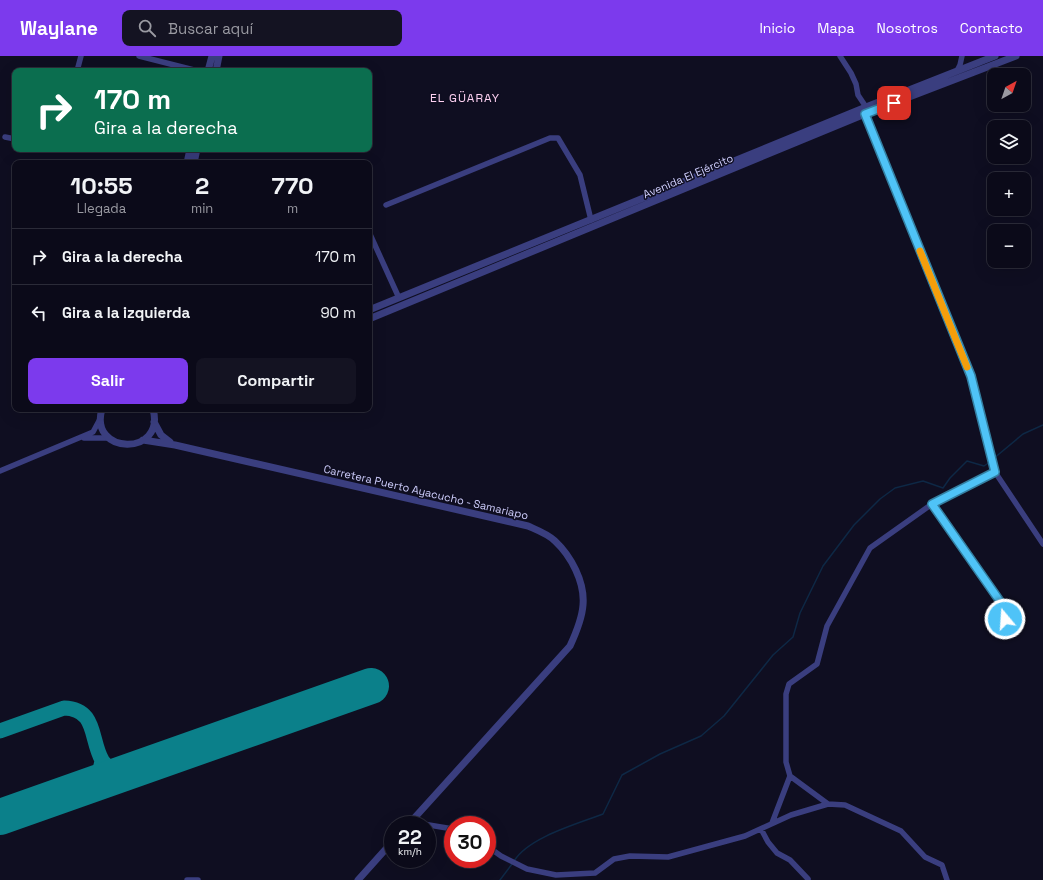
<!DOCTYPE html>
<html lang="es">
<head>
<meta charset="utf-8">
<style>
  :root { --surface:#0b0a19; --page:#141322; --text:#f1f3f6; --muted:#9a9aa2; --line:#2b2b38; --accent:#7c3aed }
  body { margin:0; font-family:"Space Grotesk",sans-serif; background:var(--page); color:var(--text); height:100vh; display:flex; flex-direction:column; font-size:15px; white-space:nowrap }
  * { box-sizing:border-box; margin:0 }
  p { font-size:13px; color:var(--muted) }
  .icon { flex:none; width:22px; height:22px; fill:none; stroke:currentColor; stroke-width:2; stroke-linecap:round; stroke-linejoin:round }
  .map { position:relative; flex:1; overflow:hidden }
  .panel { position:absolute; left:12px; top:104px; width:360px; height:252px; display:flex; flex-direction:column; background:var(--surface); border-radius:8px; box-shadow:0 4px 16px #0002,0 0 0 1px var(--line) }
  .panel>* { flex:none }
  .top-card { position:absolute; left:12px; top:12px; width:360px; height:84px; border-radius:8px; box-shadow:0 4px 16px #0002,0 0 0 1px var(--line); background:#0b6e4f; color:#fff; overflow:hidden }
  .needle { width:26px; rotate:40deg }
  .controls { position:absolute; left:987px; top:12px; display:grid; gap:8px }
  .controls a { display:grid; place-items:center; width:44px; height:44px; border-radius:8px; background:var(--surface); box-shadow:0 4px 16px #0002,0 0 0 1px var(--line); font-size:20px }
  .speed { position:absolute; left:384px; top:760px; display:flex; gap:8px; font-size:20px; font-weight:700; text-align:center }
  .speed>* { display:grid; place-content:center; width:52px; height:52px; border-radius:50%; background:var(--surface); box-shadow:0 4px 16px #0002,0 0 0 1px var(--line); line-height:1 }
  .speed small { font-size:10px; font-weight:400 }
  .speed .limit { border:6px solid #d22; background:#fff; color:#111 }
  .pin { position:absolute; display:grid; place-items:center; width:34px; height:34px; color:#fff; margin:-17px; border-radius:8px; box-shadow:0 2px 6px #0006 }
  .me { position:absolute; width:44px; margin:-22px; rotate:342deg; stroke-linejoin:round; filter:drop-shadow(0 0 3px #0008) }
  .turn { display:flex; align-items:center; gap:14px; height:84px; padding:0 16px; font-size:18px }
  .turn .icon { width:52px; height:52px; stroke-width:2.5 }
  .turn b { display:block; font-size:28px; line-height:34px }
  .eta { display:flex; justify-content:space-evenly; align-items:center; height:68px; text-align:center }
  .eta b { font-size:24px; font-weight:700; line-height:28px }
  .button { display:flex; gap:8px; margin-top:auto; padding:8px 16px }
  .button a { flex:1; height:46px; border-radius:8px; background:var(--accent); color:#fff; font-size:16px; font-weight:700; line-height:46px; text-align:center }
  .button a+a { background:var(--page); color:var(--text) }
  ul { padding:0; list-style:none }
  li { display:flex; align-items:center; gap:12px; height:56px; padding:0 16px; border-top:1px solid var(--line) }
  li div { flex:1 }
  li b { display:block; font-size:15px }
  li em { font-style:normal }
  header { display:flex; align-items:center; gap:24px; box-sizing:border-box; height:56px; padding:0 20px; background:var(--accent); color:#fff }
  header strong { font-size:19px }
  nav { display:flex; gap:22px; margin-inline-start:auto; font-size:14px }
  .search { width:280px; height:36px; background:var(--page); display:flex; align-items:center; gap:10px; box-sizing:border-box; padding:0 14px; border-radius:8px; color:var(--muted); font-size:15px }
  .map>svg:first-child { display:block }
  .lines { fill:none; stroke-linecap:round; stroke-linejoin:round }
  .stream { stroke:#0e2845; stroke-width:1.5 }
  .taxiway { stroke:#0b808a; stroke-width:15 }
  .runway { stroke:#0b808a; stroke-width:36 }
  .minor { stroke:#3a3e7f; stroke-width:5.5 }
  .tertiary { stroke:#3a3e7f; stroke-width:7 }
  .route-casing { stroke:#337fa1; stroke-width:10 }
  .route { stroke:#4fc3f7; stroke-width:7 }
  .slow { stroke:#f59e0b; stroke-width:7 }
  .labels { text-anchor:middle; stroke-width:3; stroke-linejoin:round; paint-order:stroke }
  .street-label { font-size:11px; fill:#d0cffe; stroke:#0f0e21 }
  .neighbourhood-label { font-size:12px; letter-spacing:1px; fill:#fed1f2; stroke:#0f0e21 }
</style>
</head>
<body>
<header>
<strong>Waylane</strong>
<div class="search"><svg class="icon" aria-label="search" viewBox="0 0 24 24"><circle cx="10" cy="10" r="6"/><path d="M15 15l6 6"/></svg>Buscar aquí</div>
<nav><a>Inicio</a><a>Mapa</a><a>Nosotros</a><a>Contacto</a></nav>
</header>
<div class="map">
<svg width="1043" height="824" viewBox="0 0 1043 824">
  <rect width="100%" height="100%" fill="#0f0e21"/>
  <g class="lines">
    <path class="stream" d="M993,403l30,-25 20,-9
      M514,805c15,-24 63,-37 89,-47l19,-39 38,-21 41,-18 23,-20 49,-61 20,-18 7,-24 23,-47 31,-41 26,-26 15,-11 28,-7 20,7 7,-10 17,-17 17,5 6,-4
      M500,824l12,-16"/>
    <path class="taxiway" d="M0,675l64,-23c33,1 26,31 38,52 4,8 16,10 24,12
      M91,729l8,-11 3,-13"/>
    <path class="runway" d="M0,761l371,-131"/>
    <path class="minor" d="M139,0l59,15
      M840,0l11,17 5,11 2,11 8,12
      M77,15l4,-15
      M957,15l3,-6 2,-9
      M865,58l106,262 24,96 48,72
      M5,81l10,2
      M386,149l164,-67h8l22,37 11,45
      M369,176l30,66
      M84,382h25
      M0,415l93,-39 7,-13
      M932,448l72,103 3,24
      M828,748l-38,-28 -4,-14v-68l3,-10 28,-20 10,-38 43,-78 62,-44 63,-32
      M411,766l42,7
      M772,767l18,-47
      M761,773l7,13 9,11 13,7 18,19
      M487,790l14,10 26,13 29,6 39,-2 19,-14 16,-3 38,1 77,-21 46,-21 37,-11 17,1 56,26 24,26 17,8 5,15
      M187,824h11"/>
    <path class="tertiary" d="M208,15l4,-15
      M216,15l3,-15
      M187,107l3,-14
      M194,107l3,-14
      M369,254l497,-203 129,-51
      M369,263l496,-205 151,-58
      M102,353c-14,46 64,48 51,0
      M154,366l7,13 9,7
      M143,384l32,5 353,81c9,4 20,8 27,15 16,15 30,41 28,64 -1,14 -7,28 -13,41l-162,179
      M358,824l35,-39"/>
  </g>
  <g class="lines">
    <g class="route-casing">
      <path id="route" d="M894,47l-29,11 106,262 24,96 -63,32 72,103 1,12"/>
    </g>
    <use href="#route" class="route"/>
    <path class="slow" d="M920,195l47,116"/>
  </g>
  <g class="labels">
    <g class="street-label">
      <text transform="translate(688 120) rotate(-23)" y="4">Avenida El Ejército</text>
      <text transform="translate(426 436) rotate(13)" y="4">Carretera Puerto Ayacucho - Samariapo</text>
    </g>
    <g class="neighbourhood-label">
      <text x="465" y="46">EL GÜARAY</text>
    </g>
  </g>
</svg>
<div class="controls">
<a><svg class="needle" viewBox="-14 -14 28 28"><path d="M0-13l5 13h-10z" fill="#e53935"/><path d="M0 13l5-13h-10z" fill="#9a9aa2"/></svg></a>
<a><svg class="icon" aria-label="layers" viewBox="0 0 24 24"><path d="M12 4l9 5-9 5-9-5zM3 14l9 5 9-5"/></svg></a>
<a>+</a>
<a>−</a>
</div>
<div class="speed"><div>22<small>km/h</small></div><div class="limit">30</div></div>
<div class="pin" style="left:894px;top:47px;background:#d93025"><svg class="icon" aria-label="arrive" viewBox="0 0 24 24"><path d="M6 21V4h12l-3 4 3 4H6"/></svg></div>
<svg class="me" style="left:1005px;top:563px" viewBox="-20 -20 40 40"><circle r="17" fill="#4fc3f7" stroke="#fff" stroke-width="3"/><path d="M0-11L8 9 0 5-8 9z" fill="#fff"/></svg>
<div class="top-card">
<div class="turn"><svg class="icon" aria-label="right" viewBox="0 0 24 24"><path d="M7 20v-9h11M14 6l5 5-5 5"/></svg><div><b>170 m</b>Gira a la derecha</div></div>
</div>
<section class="panel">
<div class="eta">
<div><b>10:55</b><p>Llegada</p></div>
<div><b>2</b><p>min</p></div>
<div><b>770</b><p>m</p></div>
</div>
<ul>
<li><svg class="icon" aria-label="right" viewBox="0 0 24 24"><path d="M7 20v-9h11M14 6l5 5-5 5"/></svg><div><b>Gira a la derecha</b></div><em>170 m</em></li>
<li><svg class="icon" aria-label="left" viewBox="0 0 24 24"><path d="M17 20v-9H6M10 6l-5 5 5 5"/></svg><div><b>Gira a la izquierda</b></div><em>90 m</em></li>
</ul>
<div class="button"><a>Salir</a><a>Compartir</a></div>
</section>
</div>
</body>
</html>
